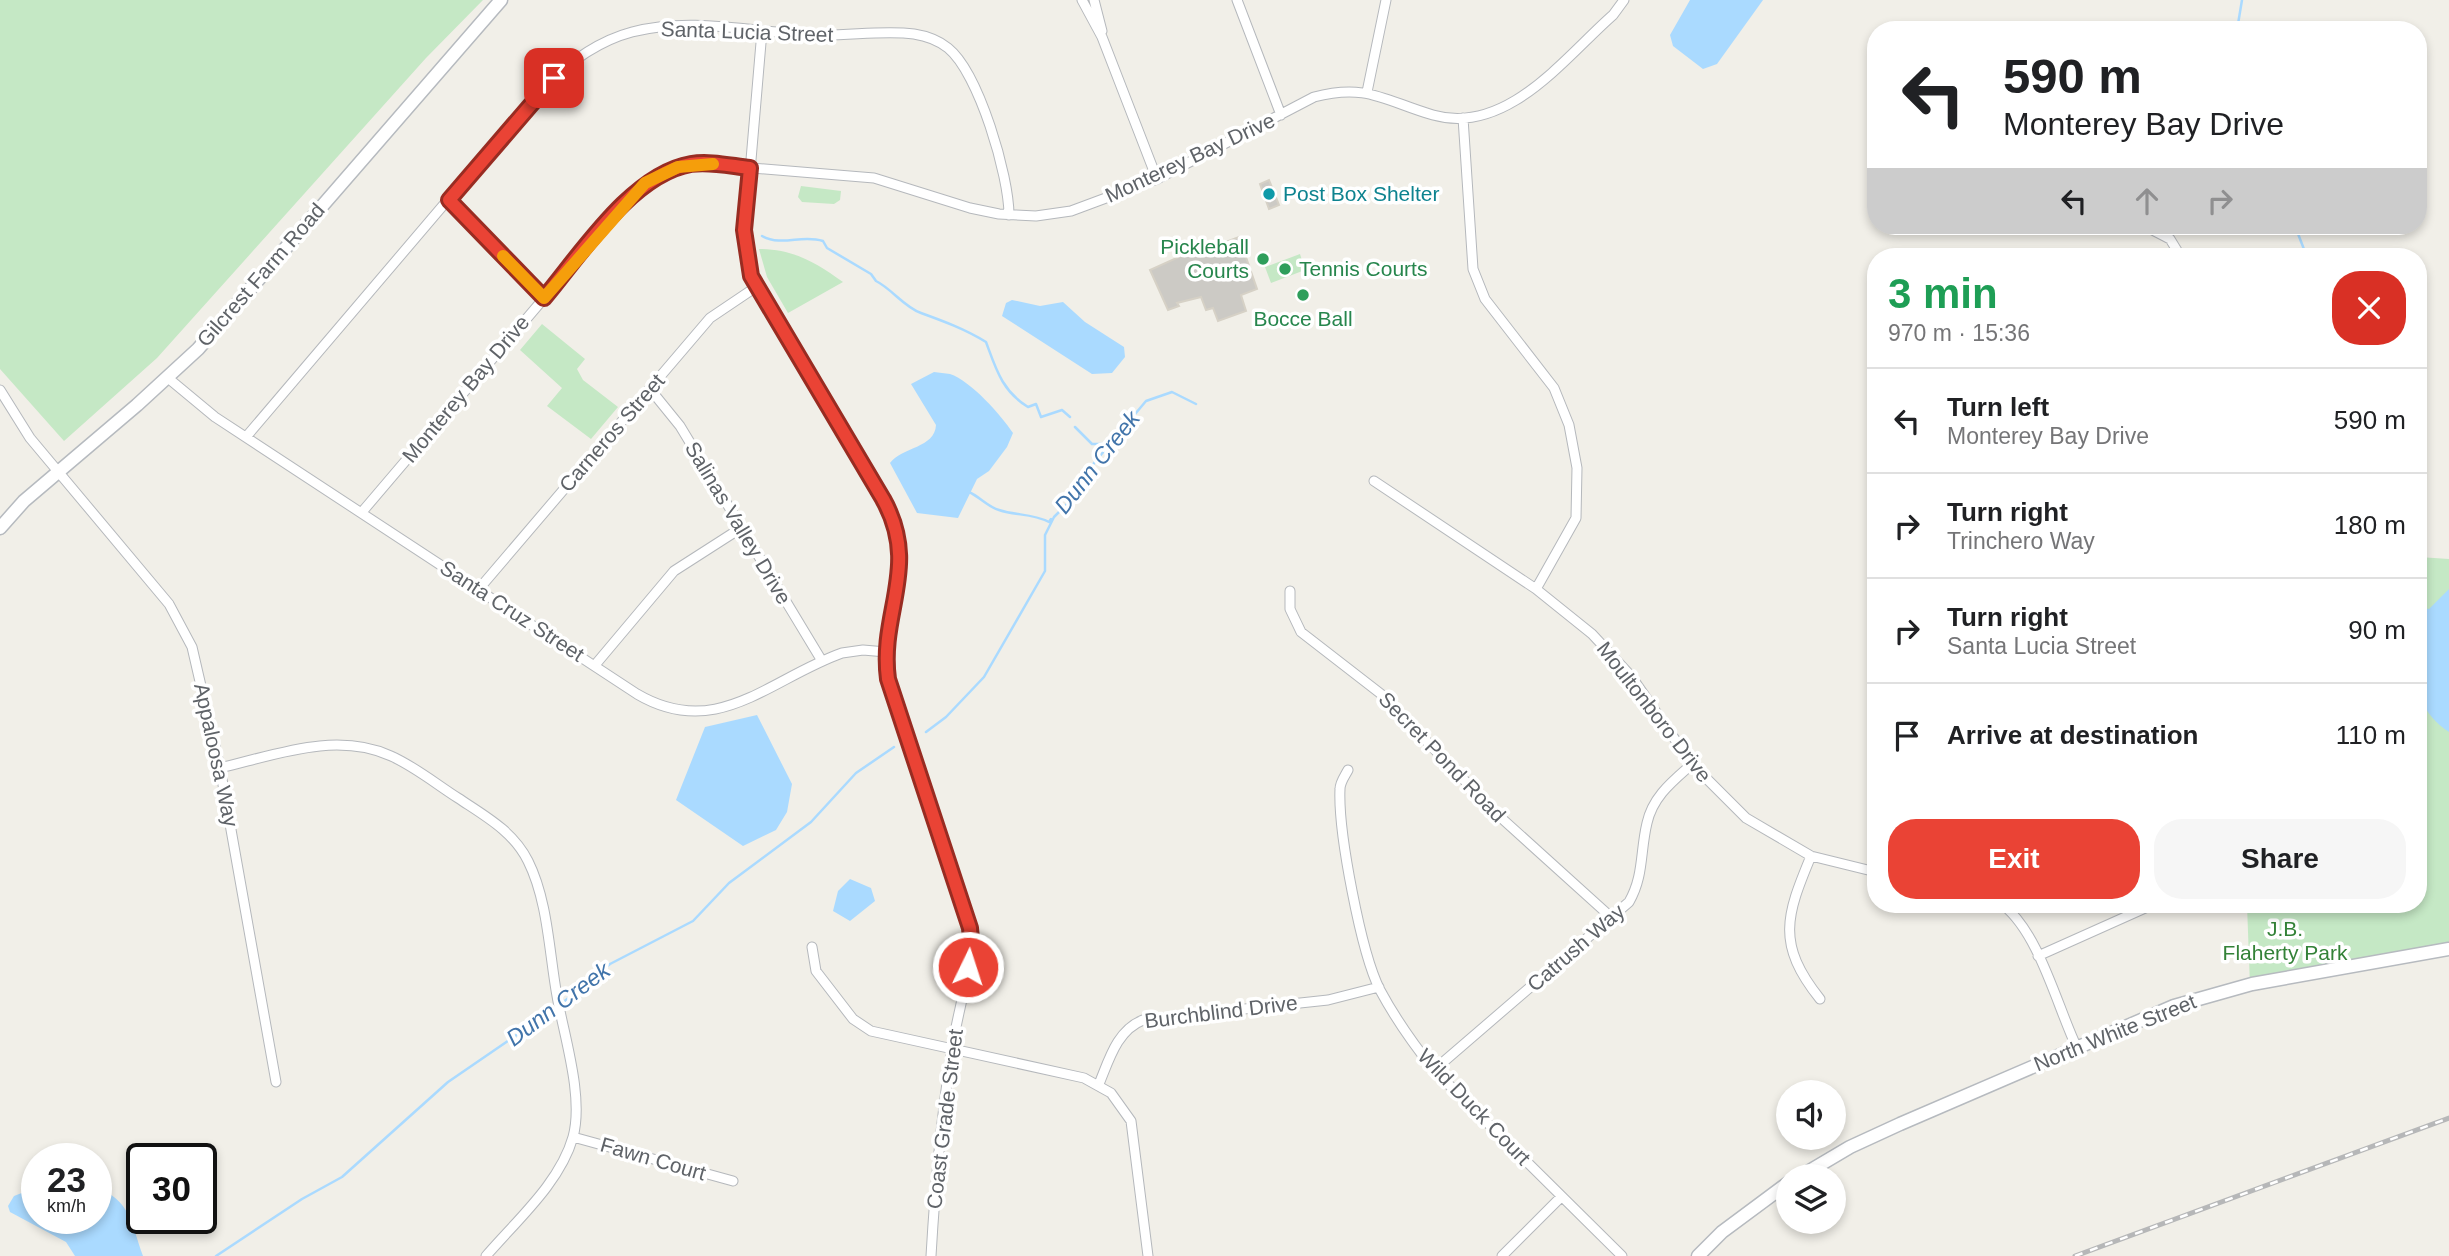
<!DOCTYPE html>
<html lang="en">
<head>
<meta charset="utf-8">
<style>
  :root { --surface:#fff; --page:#f6f6f6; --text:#202124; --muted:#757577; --line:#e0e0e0; --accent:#ea4335 }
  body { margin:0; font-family:Helvetica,sans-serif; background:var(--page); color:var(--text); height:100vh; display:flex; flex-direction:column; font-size:26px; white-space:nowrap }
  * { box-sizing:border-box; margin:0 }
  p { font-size:23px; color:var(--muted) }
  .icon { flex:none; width:38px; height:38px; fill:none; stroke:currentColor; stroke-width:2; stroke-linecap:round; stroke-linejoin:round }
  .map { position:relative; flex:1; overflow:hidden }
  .side { position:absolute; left:1867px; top:248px; width:560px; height:665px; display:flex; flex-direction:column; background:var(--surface); border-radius:28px; box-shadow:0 4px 10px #0003 }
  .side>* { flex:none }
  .hud { position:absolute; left:1867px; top:21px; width:560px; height:214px; border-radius:28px; box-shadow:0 4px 10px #0003; background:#fff; color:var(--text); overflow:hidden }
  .fabs { position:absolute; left:1776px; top:1080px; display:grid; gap:14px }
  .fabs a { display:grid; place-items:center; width:70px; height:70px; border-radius:50%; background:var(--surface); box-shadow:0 4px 10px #0003; font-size:35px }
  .speed { position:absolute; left:21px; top:1143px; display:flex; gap:14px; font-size:35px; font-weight:700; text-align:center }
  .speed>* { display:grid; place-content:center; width:91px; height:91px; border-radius:50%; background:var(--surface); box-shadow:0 4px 10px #0003; line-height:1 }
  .speed small { font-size:18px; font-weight:400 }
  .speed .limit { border:4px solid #111; border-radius:10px; background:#fff; color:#111 }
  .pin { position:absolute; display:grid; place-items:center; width:60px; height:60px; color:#fff; margin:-30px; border-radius:14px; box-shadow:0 4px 10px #0006 }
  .me { position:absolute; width:77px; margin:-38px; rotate:4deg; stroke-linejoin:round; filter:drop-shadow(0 0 5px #0008) }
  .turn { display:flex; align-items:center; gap:24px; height:147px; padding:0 21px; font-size:32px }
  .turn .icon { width:91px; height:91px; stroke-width:2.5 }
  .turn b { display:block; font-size:49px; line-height:60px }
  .lanes { display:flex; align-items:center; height:66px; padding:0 21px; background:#0003; justify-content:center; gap:35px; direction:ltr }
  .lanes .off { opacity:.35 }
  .round { display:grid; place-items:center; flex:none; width:74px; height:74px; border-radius:28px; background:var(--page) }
  .summary { display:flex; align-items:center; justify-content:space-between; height:119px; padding:0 21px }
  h1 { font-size:42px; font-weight:600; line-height:52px; color:#1e9e55 }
  .action { display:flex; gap:14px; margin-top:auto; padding:14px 21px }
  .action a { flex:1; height:80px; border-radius:28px; background:var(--accent); color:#fff; font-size:28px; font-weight:600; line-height:80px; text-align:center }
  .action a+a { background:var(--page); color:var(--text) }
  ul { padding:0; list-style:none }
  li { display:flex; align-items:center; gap:21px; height:105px; padding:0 21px; border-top:2px solid var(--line) }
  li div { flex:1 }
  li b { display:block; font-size:26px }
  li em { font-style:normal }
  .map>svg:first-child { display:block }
  .green { fill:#c5e8c5 }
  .water { fill:#aadaff }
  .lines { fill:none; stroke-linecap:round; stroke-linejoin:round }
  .stream { stroke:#aadaff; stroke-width:2.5 }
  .building { fill:#cccac5; stroke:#d6d1c6; stroke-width:2 }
  .street-casing { stroke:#b5b8bc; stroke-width:11 }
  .secondary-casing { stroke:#b6babf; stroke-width:15 }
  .street { stroke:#fff; stroke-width:9 }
  .secondary { stroke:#fff; stroke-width:12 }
  .rail-casing { stroke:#b6b7b8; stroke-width:5 }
  .rail { stroke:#fff; stroke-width:2.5; stroke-dasharray:8; stroke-linecap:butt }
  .route-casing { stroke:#982c22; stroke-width:18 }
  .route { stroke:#ea4335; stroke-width:12 }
  .slow { stroke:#f59e0b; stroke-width:12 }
  .culture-dot { fill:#0f9aa8; stroke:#fff; stroke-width:2.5 }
  .leisure-dot { fill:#2e9e5b; stroke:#fff; stroke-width:2.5 }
  .labels { text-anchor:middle; stroke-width:7; stroke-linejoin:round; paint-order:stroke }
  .street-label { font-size:21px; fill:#5f6368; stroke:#fff }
  .culture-label { font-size:21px; fill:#0d838f; stroke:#fff; text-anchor:start }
  .leisure-label { font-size:21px; fill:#27864d; stroke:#fff; text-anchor:end }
  .park-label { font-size:21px; fill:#348238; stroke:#fff }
  .water-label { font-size:23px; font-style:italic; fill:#4174aa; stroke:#fff }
</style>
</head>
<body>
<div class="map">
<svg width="2449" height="1256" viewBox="0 0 2449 1256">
  <rect width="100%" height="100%" fill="#f1efe8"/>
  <path class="green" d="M0,0h483l-57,58 -269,300 -93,83 -64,-72z
    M801,186l40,5 -1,9 -6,4 -32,-2 -4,-5z
    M759,249c34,0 56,13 84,33l-55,31 -21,-36z
    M1300,254l5,16 -34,13 -6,-16z
    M542,324l43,35 -8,10 6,11 35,27 -27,32 -44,-33 15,-18 -42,-38z
    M2419,557l30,2v390l-199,37 -3,-81h171z"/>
  <path class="water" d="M1690,0h73l-46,64 -14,5 -30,-23 -3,-11z
    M1012,300l28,6 23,-4 22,20 39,25 1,10 -13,16 -20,1 -90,-58 4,-13z
    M934,372c5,1 11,1 16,2 21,7 51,41 63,59l-6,14 -18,24 -12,8 -19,39 -41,-5 -27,-50c12,-16 45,-15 46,-38l-25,-41z
    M2449,589v143c-43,-29 -31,-65 -31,-112z
    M757,715l35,69 -5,28 -11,18 -33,16 -67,-46 29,-73z
    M850,879l21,9 4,13 -25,20 -17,-10 5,-20z
    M37,1187v31h59v-30c34,10 36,38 47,68h-68l-9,-14 -56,-30 -2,-6 6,-10z"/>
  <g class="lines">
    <path class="stream" d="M2237,30l5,-30
      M2295,226l12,31
      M762,236c21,11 39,-2 61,5l4,7 44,26 5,7c16,8 28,26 45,32 22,8 44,16 65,29 10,27 16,49 42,65l8,-3 5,13 21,-7 8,7
      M1075,427l17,17h18
      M969,492c11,5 19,15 30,18 18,6 32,3 50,12l2,-3
      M2418,611l10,-1
      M926,732l20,-15 38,-40 61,-106v-36l9,-18 27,-27 13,-27 52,-62 26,-9 24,12
      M561,1004l49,-40 83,-43 36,-38 82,-61 45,-49 38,-26
      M216,1256l86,-57 40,-22 106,-95 108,-74"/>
  </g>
  <path class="building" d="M1269,180l10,25 -10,4 -9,-25z
    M1239,237l18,52 -16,6 5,16 -28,10 -5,-13 -7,2 -5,-13 -24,6 2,3 -11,4 -18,-40 42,-19 7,1z"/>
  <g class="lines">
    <g class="street-casing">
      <path id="street" d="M1082,0l20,37 55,142
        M1094,0l8,31
        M1237,0l44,115
        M762,31l-17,199 2,32 9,25 140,237c15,51 -15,103 -8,155l82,249c3,41 -12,80 -18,121 -11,68 -17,138 -21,207
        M1367,92l19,-92
        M1463,118l10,151 12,30 69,89 15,37 8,43 -1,50 -40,71
        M449,200l94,98
        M2145,226l25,13 11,18
        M168,378l47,39 422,277c80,47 132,-15 205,-41l21,-3 23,2
        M650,389l30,37 142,235
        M0,390l30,48 139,166 23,43 28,121 56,314
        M246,437l297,-349c25,-25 55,-47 89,-56 60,-16 125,1 186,3 32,1 65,-5 96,-1 13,2 24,6 34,14 31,25 61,128 61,167
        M1374,481l162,108 56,45 39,42 61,88 54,54 65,38 65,16
        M362,512l263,-309 29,-26 25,-10 25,-3 170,14 96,30 29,6 37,2 35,-5 86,-32 157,-82c53,-14 71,4 119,18 74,21 132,-58 180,-100l11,-15
        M478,590l232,-272 46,-31
        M1290,591v18l11,23 80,62 117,121 114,103
        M595,665l79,-94 67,-43
        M220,768c55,-13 116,-37 171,-12 23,10 45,28 67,42 27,18 55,33 70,63 20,40 21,91 29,135 7,40 27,101 16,141 -13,46 -57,84 -87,119
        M1348,770c-3,6 -8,12 -8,19 -2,42 21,164 40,201 15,28 34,55 54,80l188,186
        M1811,856c-25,60 -35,88 9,143
        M2003,905c36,28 54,101 74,143
        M812,947l4,24 37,48 18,12 213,47 27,15 20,28 17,135
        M2038,956l114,-51
        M1434,1070l195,-168c15,-26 11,-50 18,-79 6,-27 26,-42 45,-59
        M1099,1084c10,-24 18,-54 44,-64l185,-20 51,-13
        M573,1137l160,44
        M1502,1256l59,-59"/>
    </g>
    <g class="secondary-casing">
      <path id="secondary" d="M0,528l24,-27 113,-96 61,-56 303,-349
        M1801,1176l49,-29 50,-23 274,-118 78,-22 197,-35
        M1698,1256l24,-24 66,-49"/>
    </g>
    <use href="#street" class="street"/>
    <use href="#secondary" class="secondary"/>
    <g class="rail-casing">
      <path id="rail" d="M2075,1256l374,-138"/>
    </g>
    <use href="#rail" class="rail"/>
  </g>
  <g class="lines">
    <g class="route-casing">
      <path id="route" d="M554,78l-105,122 95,98c37,-44 88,-124 147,-134 19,-3 40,2 59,4l-6,62 7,46 132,223c38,68 -4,113 5,180l82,249 2,22 -4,17"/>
    </g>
    <use href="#route" class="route"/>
    <path class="slow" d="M503,256l41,42 101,-115 33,-16 35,-3"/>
  </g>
  <circle class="culture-dot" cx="1269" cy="194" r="7"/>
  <g class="leisure-dot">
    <circle cx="1263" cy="259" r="7"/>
    <circle cx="1285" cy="269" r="7"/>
    <circle cx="1303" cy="295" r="7"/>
  </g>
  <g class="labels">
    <g class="street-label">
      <text transform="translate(747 32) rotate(2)" y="7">Santa Lucia Street</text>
      <text transform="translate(1190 158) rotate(-25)" y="7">Monterey Bay Drive</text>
      <text transform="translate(261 275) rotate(-49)" y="7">Gilcrest Farm Road</text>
      <text transform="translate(466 389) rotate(-50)" y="7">Monterey Bay Drive</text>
      <text transform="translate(612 433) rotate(-49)" y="7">Carneros Street</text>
      <text transform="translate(738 523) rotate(59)" y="7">Salinas Valley Drive</text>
      <text transform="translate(512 611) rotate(33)" y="7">Santa Cruz Street</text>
      <text transform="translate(1654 712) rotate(52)" y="7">Moultonboro Drive</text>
      <text transform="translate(216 755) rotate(78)" y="7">Appaloosa Way</text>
      <text transform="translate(1442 757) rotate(46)" y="7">Secret Pond Road</text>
      <text transform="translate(1576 948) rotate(-41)" y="7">Catrush Way</text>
      <text transform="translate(1221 1012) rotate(-7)" y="7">Burchblind Drive</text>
      <text transform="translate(2115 1033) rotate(-22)" y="7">North White Street</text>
      <text transform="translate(1474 1107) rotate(46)" y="7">Wild Duck Court</text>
      <text transform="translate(945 1119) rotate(-83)" y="7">Coast Grade Street</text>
      <text transform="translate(653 1159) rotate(16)" y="7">Fawn Court</text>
    </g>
    <g class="culture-label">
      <text x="1283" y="201">Post Box Shelter</text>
    </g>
    <g class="leisure-label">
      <text x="1249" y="254">Pickleball<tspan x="1249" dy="24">Courts</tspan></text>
      <text x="1299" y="276" text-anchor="start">Tennis Courts</text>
      <text x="1303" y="326" text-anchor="middle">Bocce Ball</text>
    </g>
    <g class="park-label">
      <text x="2285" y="936">J.B.<tspan x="2285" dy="24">Flaherty Park</tspan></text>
    </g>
    <g class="water-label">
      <text transform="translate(1097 462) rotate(-52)" y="8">Dunn Creek</text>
      <text transform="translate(558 1004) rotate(-37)" y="8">Dunn Creek</text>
    </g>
  </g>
</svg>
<div class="fabs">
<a><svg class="icon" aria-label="sound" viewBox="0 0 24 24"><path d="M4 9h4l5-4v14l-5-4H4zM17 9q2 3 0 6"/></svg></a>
<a><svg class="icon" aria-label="layers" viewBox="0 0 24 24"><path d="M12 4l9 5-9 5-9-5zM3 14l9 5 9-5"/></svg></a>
</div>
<div class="speed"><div>23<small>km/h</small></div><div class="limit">30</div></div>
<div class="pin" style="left:554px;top:78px;background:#d93025"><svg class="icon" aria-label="arrive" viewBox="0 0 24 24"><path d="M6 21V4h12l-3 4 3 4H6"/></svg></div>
<svg class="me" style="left:968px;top:967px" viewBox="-20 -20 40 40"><circle r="17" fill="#ea4335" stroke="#fff" stroke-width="3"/><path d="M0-11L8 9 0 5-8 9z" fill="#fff"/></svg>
<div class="hud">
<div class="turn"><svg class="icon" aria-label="left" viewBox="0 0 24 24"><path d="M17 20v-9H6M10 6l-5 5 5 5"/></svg><div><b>590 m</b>Monterey Bay Drive</div></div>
<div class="lanes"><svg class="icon" aria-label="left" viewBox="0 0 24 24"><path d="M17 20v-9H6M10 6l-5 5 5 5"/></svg><svg class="icon off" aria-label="ahead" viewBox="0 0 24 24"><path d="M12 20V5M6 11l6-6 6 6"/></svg><svg class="icon off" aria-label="right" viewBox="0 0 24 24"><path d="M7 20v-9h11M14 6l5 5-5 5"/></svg></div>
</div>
<section class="side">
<div class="summary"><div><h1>3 min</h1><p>970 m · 15:36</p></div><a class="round" style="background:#d93025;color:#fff"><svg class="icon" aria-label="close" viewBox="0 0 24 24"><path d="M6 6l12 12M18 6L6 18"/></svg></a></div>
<ul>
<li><svg class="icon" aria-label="left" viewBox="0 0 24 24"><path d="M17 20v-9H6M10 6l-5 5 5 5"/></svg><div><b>Turn left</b><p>Monterey Bay Drive</p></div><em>590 m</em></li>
<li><svg class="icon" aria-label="right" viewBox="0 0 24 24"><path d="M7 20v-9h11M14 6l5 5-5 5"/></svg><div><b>Turn right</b><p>Trinchero Way</p></div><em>180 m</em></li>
<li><svg class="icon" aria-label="right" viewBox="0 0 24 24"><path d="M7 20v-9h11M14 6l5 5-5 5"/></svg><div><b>Turn right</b><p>Santa Lucia Street</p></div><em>90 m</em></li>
<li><svg class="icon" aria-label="arrive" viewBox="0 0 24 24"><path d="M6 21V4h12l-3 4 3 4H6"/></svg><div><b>Arrive at destination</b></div><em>110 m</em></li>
</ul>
<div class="action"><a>Exit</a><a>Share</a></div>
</section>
</div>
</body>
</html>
